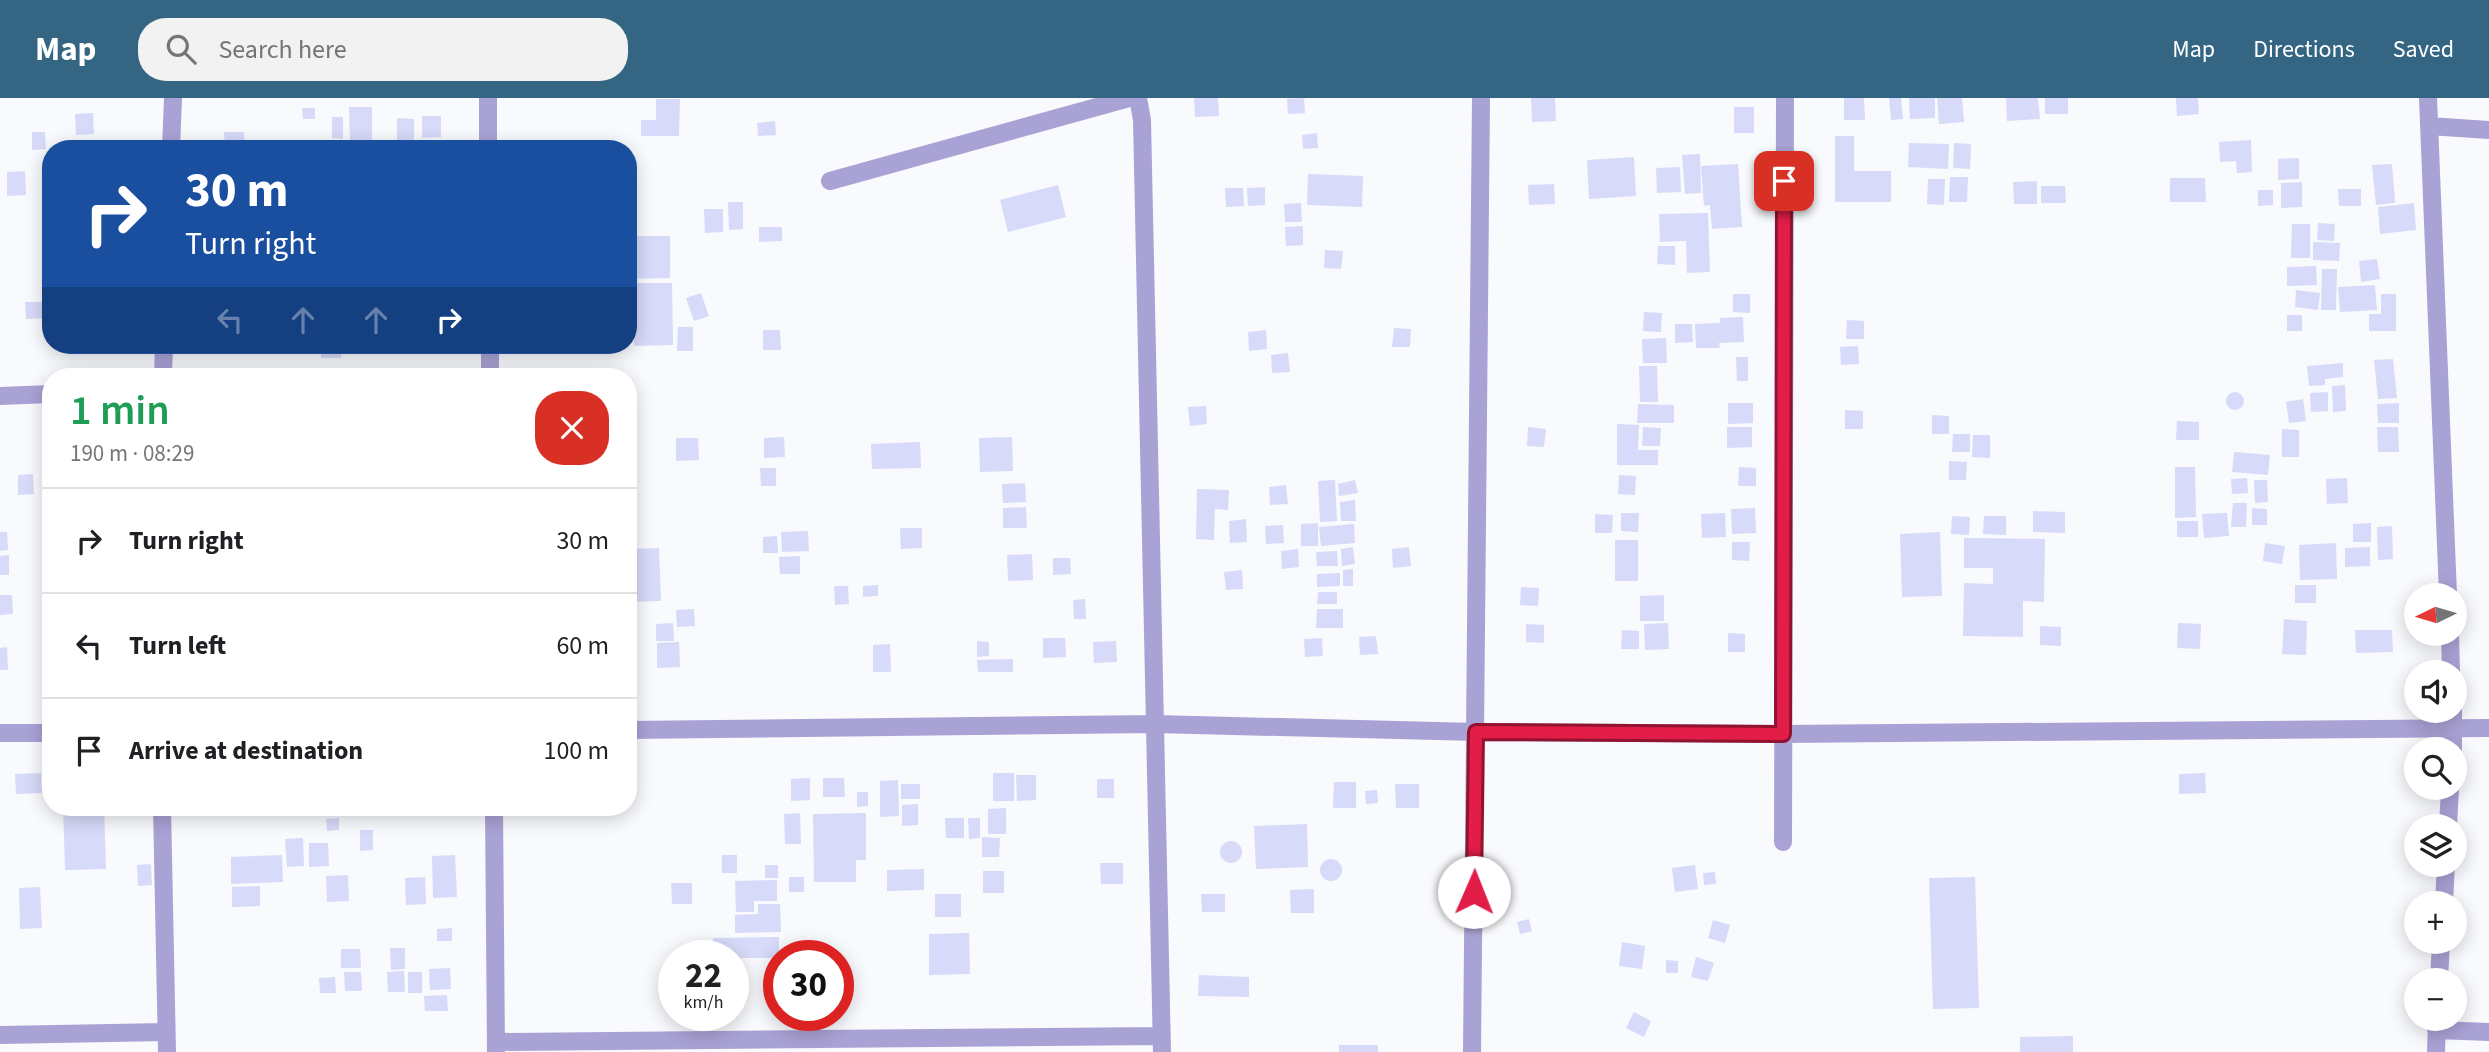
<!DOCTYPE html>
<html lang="en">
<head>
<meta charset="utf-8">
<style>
  :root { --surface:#fff; --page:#f2f2f2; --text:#202124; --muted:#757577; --line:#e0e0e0; --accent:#346684 }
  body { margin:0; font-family:"Source Sans 3",sans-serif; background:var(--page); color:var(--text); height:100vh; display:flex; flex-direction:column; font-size:26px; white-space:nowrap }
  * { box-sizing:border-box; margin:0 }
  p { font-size:23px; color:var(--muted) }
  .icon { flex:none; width:38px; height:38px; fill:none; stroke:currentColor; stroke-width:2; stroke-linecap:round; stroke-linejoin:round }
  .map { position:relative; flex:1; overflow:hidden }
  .drawer { position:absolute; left:42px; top:270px; width:595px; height:448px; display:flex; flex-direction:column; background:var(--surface); border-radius:28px; box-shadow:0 4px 18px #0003 }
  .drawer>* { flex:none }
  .hud { position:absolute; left:42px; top:42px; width:595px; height:214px; border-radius:28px; box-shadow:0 4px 18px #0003; background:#1a4fa0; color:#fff; overflow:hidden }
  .needle { width:46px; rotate:265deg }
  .tools { position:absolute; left:2404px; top:485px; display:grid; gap:14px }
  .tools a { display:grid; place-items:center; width:63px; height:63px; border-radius:50%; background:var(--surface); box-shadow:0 4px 18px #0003; font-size:35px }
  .speed { position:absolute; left:658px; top:842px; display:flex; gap:14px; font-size:35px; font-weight:700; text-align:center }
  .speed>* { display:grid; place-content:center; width:91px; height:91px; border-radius:50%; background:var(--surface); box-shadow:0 4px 18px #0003; line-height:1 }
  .speed small { font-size:18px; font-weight:400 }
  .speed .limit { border:10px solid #d22; background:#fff; color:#111 }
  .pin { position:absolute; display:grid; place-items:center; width:60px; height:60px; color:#fff; margin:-30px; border-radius:14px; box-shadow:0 4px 10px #0006 }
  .me { position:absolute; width:77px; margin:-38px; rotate:1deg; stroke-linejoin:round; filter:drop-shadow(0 0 5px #0008) }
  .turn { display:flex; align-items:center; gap:24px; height:147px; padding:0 28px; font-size:32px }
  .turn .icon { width:91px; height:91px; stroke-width:2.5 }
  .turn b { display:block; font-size:49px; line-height:60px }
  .lanes { display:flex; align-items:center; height:66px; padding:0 28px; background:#0003; justify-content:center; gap:35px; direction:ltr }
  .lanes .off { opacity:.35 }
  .round { display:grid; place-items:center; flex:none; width:74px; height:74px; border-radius:28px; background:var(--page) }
  .overview { display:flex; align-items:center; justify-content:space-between; height:119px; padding:0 28px }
  h1 { font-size:42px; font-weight:600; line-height:52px; color:#1e9e55 }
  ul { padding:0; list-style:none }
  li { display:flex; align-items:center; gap:21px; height:105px; padding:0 28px; border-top:2px solid var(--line) }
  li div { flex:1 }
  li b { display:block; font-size:26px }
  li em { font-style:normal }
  header { display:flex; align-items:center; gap:42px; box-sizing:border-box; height:98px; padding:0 35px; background:var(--accent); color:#fff }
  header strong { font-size:33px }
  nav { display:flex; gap:38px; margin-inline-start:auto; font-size:24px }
  .search { width:490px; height:63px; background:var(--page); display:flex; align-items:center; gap:18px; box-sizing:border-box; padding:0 24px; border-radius:28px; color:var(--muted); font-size:26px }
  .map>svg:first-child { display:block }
  .building { fill:#d7daf8 }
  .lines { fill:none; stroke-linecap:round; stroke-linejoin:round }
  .minor { stroke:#a9a2d5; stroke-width:18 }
  .route-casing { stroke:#92132f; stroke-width:18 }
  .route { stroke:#e11d48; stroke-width:12 }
</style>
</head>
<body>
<header>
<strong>Map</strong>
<div class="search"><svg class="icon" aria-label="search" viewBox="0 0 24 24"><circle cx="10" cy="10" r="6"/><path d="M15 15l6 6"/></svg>Search here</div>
<nav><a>Map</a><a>Directions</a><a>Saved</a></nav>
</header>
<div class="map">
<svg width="2489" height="954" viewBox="0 0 2489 954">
  <rect width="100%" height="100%" fill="#f9fafd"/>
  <path class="building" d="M1194,0h24l1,18 -24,1z
    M1304,0l1,15 -17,1 -1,-15z
    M1531,0h24l1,23 -24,1z
    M1844,0h20l1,22h-21z
    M1889,0h12l2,21 -12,1z
    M1909,0h26v20l-25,1z
    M1937,0h25l2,24 -25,2z
    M2006,0h32l2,21 -33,2z
    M2045,0h23v16h-23z
    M2176,0h22l1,16 -22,2z
    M656,1h24l-1,37h-38v-16h15z
    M349,9h23v34h-22z
    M1734,9h20v26h-20z
    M302,10h13v11h-12z
    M93,15l1,21 -18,1 -1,-21z
    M422,18h19v21l-19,1z
    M332,19h11v22l-11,-1z
    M397,20l17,1v21h-17z
    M775,23l1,14 -18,1 -1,-13z
    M32,34h13l1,17 -14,1z
    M224,34h20l1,17h-20z
    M1317,35l1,15 -15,1 -1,-14z
    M1835,38h19v35h37v31h-56z
    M2251,42l1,32 -15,1 -1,-12 -16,1 -1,-20z
    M1909,45l40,1 -1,25 -40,-2z
    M1954,45l17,1 -1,25 -17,-1z
    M1700,56l1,39 -16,1 -3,-39z
    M1634,59l2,39 -47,3 -2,-39z
    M2299,60v21l-21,1v-21z
    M1738,66l4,63 -30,2 -2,-24 -6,1 -3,-40z
    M2392,66l3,39 -19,2 -4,-40z
    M1680,69l1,25 -24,1 -1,-25z
    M25,73l1,24 -19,1v-24z
    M1308,76l55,2 -1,31 -55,-2z
    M1950,79h18l-1,25h-18z
    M2170,80h35l1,24h-36z
    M1928,81h17l-1,26 -17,-1z
    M2037,83v23h-23l-1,-22z
    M2302,84v25l-21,1v-25z
    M1554,86l1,20 -26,1 -1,-20z
    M1058,87l8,32 -58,15 -8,-32z
    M2041,88h24l1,17h-25z
    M1265,89v18l-17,1 -1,-18z
    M1225,90h18l1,18 -18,1z
    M2338,91h23v17h-22z
    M2258,92h15v15l-15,1z
    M728,104h15v27l-14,1z
    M1301,105l1,19h-17l-1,-18z
    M2414,105l2,27 -36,4 -2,-27z
    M704,111h19v23l-18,1z
    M1708,115l2,59 -23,1 -1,-32 -26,1 -1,-28z
    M2318,125l17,1 -1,17 -17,-1z
    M2292,126h18v34h-19z
    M1303,128v19l-17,1 -1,-19z
    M759,129h23v14l-23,1z
    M629,138h41v42l-40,1z
    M2313,144l27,1 -1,18 -26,-1z
    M1658,148h17v19l-18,-1z
    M1325,152l18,1 -2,18 -17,-1z
    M2377,161l3,20 -19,3 -2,-21z
    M2316,168l1,19 -30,1v-19z
    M2322,171h15l-1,41h-15z
    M633,185h39l1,62 -39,1z
    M2375,187l2,25 -37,2 -2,-25z
    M2296,192l24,3 -2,17 -23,-3z
    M701,195l8,23 -15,5 -8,-23z
    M1733,196h17v19l-17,-1z
    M2381,196h15v37h-27v-17h12z
    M25,204h20v16l-19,1z
    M1644,214l18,1 -1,19 -18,-1z
    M2287,217h15v16h-15z
    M1743,219l1,25 -25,1 1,5h-24l-1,-24 25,-1v-5z
    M1847,222l17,1v18h-18z
    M1675,226h17l1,18 -18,1z
    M678,229h15v24h-16z
    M1394,230l17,1 -1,18h-18z
    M763,232h17l1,20h-18z
    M1266,232l1,19 -18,2 -1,-19z
    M1666,240l1,25h-24l-1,-24z
    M321,247h20v13h-20z
    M589,247h39v3l-39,1z
    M1858,248l1,18 -18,1 -1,-18z
    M1288,255l2,19 -18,1 -1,-18z
    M1736,259h12v24h-11z
    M2393,261l4,39 -19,1 -4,-39z
    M2343,265v14l-18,2v6l-16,1 -2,-20z
    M1639,268h18l1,36h-18z
    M2345,287l1,26 -13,1 -1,-26z
    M2226 303a9 9 0 1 1 18 0a9 9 0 1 1-18 0Z
    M2328,294v19l-17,1 -1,-19z
    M2303,301l3,22 -17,2 -3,-21z
    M1728,305h25v20l-25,1z
    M2399,305v20h-21l-1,-19z
    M1638,306l36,1v18h-37z
    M1206,308l1,18 -17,2 -2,-19z
    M1845,312l18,1v18h-18z
    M1932,317l17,1v18h-17z
    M2177,323l22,1v18h-23z
    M1617,326l22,1 -1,25h20v15h-41z
    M1528,329l18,2 -2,18 -17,-1z
    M1643,329l18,1 -1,18h-18z
    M1727,329h25v20l-25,1z
    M2377,329h21l1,25h-21z
    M2282,331l17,1v27h-17z
    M1953,336h17v18h-18z
    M1973,337h17v23l-18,-1z
    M784,339l1,20 -21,1v-20z
    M1012,339l1,34 -33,1 -1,-34z
    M676,340h22l1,22 -23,1z
    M920,344l1,26 -49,1 -1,-25z
    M2234,354l36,3 -2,20 -36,-3z
    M1949,363l18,1 -1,18h-17z
    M1739,369l17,1v18h-18z
    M2175,369h20l1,50 -21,1z
    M760,370h16v18h-15z
    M33,376l1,20 -16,1v-20z
    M1619,377l17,1 -1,19 -17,-1z
    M2247,380l1,15 -16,1 -1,-15z
    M2347,380l1,25 -21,1 -1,-25z
    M1335,382l2,41 -17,1 -2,-41z
    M1355,382l3,13 -19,3 -1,-12z
    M2254,382h13l1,22 -13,1z
    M1025,385l1,19 -23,1 -1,-19z
    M1286,387l2,19 -18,1 -1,-18z
    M1197,391l32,1 -1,20 -13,-1 -1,31 -18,-1z
    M1355,402l1,21h-15l-1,-19z
    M2233,405h14l-1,24h-15z
    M1026,409l1,21h-24v-20z
    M1755,410l1,25 -24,1 -1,-25z
    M2252,410l15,1v16h-15z
    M2033,413l32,1v21l-32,-1z
    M1621,415h18l-1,19 -17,-1z
    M1725,415l1,24 -24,1 -1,-24z
    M2227,415l2,23 -25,2 -2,-24z
    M1595,416l18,1 -1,18h-17z
    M1952,418l18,1 -1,18 -18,-1z
    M1984,418h22v19l-23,-1z
    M1246,421l1,23 -17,1 -1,-22z
    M2177,423h21v16h-21z
    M1318,425v23h-17v-22z
    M2371,425v19h-18v-18z
    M1354,426l1,19 -34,3 -2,-19z
    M1283,427l1,18 -18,1 -1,-18z
    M2392,428l1,33 -15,1 -1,-33z
    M900,430h22v20l-21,1z
    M808,433l1,20 -27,1 -1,-20z
    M0,434h7l1,18 -8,1z
    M1940,434l2,64 -40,1 -2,-63z
    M777,438l1,17h-15v-16z
    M1964,440l81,1 -1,63 -21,-1v36l-60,-1 1,-53 29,1v-16h-29z
    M1615,442h23v41h-23z
    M1732,444h18l-1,19 -17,-1z
    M2265,445l20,3 -3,18 -19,-3z
    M2336,445l1,36 -37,1 -1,-35z
    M1353,449l2,17 -13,2 -1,-17z
    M1409,449l2,19 -18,2 -1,-19z
    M2370,449v19l-25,1v-19z
    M659,450l2,53 -33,1v-53z
    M1298,451l1,18 -17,2 -1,-18z
    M1337,453l1,15h-21l-1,-14z
    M1032,456l1,26 -25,1 -1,-26z
    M9,457v20h-9v-19z
    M800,458v18h-20l-1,-17z
    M1053,460h17l1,16 -18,1z
    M1353,471v17h-10v-16z
    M1242,472l1,19 -17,1 -2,-18z
    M1340,475v13l-23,1v-13z
    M878,487v11l-15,1v-11z
    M2295,487h21v18h-21z
    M834,488h14l1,18 -14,1z
    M1521,489l18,1 -1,18 -18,-1z
    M1318,494h19v12h-20z
    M0,497h12l1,19 -13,1z
    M1664,497v26h-24v-25z
    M1085,501l1,20h-12l-1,-19z
    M694,511l1,17 -18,1 -1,-17z
    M1317,511h26v19h-27z
    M2284,521l23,2 -1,34 -24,-1z
    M673,525l1,18h-18v-17z
    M1668,525l1,26 -24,1 -1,-26z
    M2178,525l23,1 -1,25 -23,-1z
    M1526,526l18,1v18l-18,-1z
    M2040,528l21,1v19l-21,-1z
    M1622,532l17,1v18h-18z
    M2355,532h37l1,22 -37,1z
    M1728,535l17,1v18h-17z
    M1376,538l2,18 -18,1 -1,-18z
    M1043,540h22l1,19 -23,1z
    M1322,540l1,18 -18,1 -1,-18z
    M977,543l12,1v14l-12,1z
    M1116,543l1,21 -23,1 -1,-21z
    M679,544l1,25 -23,1v-25z
    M890,546l1,28h-18v-27z
    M7,549l1,23h-8v-22z
    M1013,561v13h-35l-1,-12z
    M41,675l1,20 -26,1 -1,-20z
    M993,675h21v28h-21z
    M2205,675l1,20 -27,1v-20z
    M1016,677h20v25l-19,1z
    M810,680v22l-19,1v-22z
    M823,680h21l1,19h-22z
    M1097,681h17v19h-17z
    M898,682l1,36 -19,1v-36z
    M1334,684h22v26h-23z
    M901,686h19v15h-19z
    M1395,686h24v24h-23z
    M1377,692l1,13 -12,1 -1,-13z
    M857,694h11v14l-11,1z
    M918,706v21l-16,1v-21z
    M63,709h41l2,62 -41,1z
    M227,709h30v9h-30z
    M1006,710v26h-18v-25z
    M800,715l1,31h-16l-1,-30z
    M866,715v47h-10v22h-42l-1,-68z
    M339,720v12l-12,1 -1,-12z
    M945,720h19v20h-18z
    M968,720h12v20l-11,1z
    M1307,726l1,43 -52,2 -2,-43z
    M360,732h13v20l-13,1z
    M982,739l18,1 -1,19h-17z
    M303,740l1,28 -17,1 -2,-28z
    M1220 754a11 11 0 1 1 22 0a11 11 0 1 1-22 0Z
    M309,745h19l1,23 -20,1z
    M282,757l1,27 -52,2v-27z
    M455,757l2,42 -24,1 -1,-42z
    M722,757h15v18h-15z
    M1320 772a11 11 0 1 1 22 0a11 11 0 1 1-22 0Z
    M1100,765h23v21h-22z
    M151,766l1,21 -14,1 -1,-21z
    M765,767h13v13h-13z
    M1695,767l3,24 -23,3 -3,-24z
    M924,771v21l-37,1v-21z
    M983,773h21v22h-21z
    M1715,774l1,12 -12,1 -1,-12z
    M348,777l1,26 -22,1 -1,-26z
    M425,779l1,27 -20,1 -1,-27z
    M789,779h15v15h-15z
    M1975,779l4,131 -46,1 -4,-131z
    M777,782v21h-23v11h-18l-1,-31z
    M671,785h21v21h-20z
    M260,788v20l-28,1v-20z
    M40,789l2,41 -22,1 -1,-41z
    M1314,791v24h-23l-1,-23z
    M935,796h26v23h-26z
    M1201,796h24v18h-23z
    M758,806h22l1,28 -46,1v-18l23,-1z
    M1529,821l3,12 -12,3 -3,-12z
    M1713,822l17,5 -5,18 -17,-5z
    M452,830v13h-15v-12z
    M969,835l1,41 -41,1v-41z
    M779,839v21h-46v-2h-20v-18z
    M1622,844l23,4 -3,23 -23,-3z
    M390,850h15v21l-14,1z
    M341,851h19l1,19h-20z
    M1696,859l18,6 -6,18 -17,-4z
    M1666,862l12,1v12h-12z
    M450,870l1,21 -21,1 -1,-21z
    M404,873l1,21h-17l-1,-20z
    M344,874h17l1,19h-17z
    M408,874h14v21h-14z
    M1199,877l50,2v20l-51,-1z
    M335,879l1,16h-16l-1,-15z
    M447,897l1,16h-23l-1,-15z
    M1634,914l17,9 -7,16 -18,-9z
    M2073,938v16h-53v-15z
    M1339,947h39v7h-39z"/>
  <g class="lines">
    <path class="minor" d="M488,0v51
      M1138,0l4,22 20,932
      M2428,0l20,497
      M2429,28l60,4
      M171,51l2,-51
      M830,83l299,-83
      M490,247v31
      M163,278l1,-31
      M0,298l51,-2
      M2450,536l1,38
      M628,632l527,-6 321,8 307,2 706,-6
      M0,635h51
      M2453,651v-39
      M162,709l5,245
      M494,709l2,245
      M2448,728l2,-38
      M1783,744l2,-744
      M2444,805l2,-39
      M2439,882l2,-38
      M2436,932l53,2
      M0,937l166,-3
      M496,944l666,-6
      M1472,954l9,-954
      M2436,954l1,-31"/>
  </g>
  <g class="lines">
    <g class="route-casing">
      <path id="route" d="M1474,794l2,-160 307,2 1,-553"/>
    </g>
    <use href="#route" class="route"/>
  </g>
</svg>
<div class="tools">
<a><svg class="needle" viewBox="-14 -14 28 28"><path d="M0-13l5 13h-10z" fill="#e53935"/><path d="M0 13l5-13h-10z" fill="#757577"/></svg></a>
<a><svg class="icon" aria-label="sound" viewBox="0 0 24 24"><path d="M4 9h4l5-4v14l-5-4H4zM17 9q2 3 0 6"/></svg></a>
<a><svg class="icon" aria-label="search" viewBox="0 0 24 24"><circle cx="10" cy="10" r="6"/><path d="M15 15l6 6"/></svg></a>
<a><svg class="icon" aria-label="layers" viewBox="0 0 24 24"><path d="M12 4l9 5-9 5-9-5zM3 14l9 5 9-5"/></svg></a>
<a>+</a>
<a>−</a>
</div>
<div class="speed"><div>22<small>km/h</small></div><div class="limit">30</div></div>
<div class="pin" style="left:1784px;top:83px;background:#d93025"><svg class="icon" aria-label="arrive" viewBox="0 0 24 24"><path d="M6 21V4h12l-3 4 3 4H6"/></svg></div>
<svg class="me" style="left:1474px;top:794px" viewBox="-20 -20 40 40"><circle r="19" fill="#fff"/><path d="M0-13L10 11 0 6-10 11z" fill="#e11d48"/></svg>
<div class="hud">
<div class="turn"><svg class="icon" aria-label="right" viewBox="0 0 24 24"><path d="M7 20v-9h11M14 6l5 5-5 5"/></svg><div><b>30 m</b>Turn right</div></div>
<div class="lanes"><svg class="icon off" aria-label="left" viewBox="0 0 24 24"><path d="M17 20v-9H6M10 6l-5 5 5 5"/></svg><svg class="icon off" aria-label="ahead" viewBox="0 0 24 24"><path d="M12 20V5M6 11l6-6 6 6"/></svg><svg class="icon off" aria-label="ahead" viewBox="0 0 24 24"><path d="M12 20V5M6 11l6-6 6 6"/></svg><svg class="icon" aria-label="right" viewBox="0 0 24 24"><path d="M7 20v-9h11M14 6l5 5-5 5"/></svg></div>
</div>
<section class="drawer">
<div class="overview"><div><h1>1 min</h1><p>190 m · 08:29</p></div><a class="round" style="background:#d93025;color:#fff"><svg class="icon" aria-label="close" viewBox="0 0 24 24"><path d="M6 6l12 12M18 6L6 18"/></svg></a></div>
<ul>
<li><svg class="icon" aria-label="right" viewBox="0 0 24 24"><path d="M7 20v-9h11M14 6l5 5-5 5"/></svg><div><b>Turn right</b></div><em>30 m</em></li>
<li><svg class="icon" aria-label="left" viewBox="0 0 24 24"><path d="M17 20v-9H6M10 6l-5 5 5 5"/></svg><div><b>Turn left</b></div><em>60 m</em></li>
<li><svg class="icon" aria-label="arrive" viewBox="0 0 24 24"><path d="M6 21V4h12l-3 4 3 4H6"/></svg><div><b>Arrive at destination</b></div><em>100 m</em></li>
</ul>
</section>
</div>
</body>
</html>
